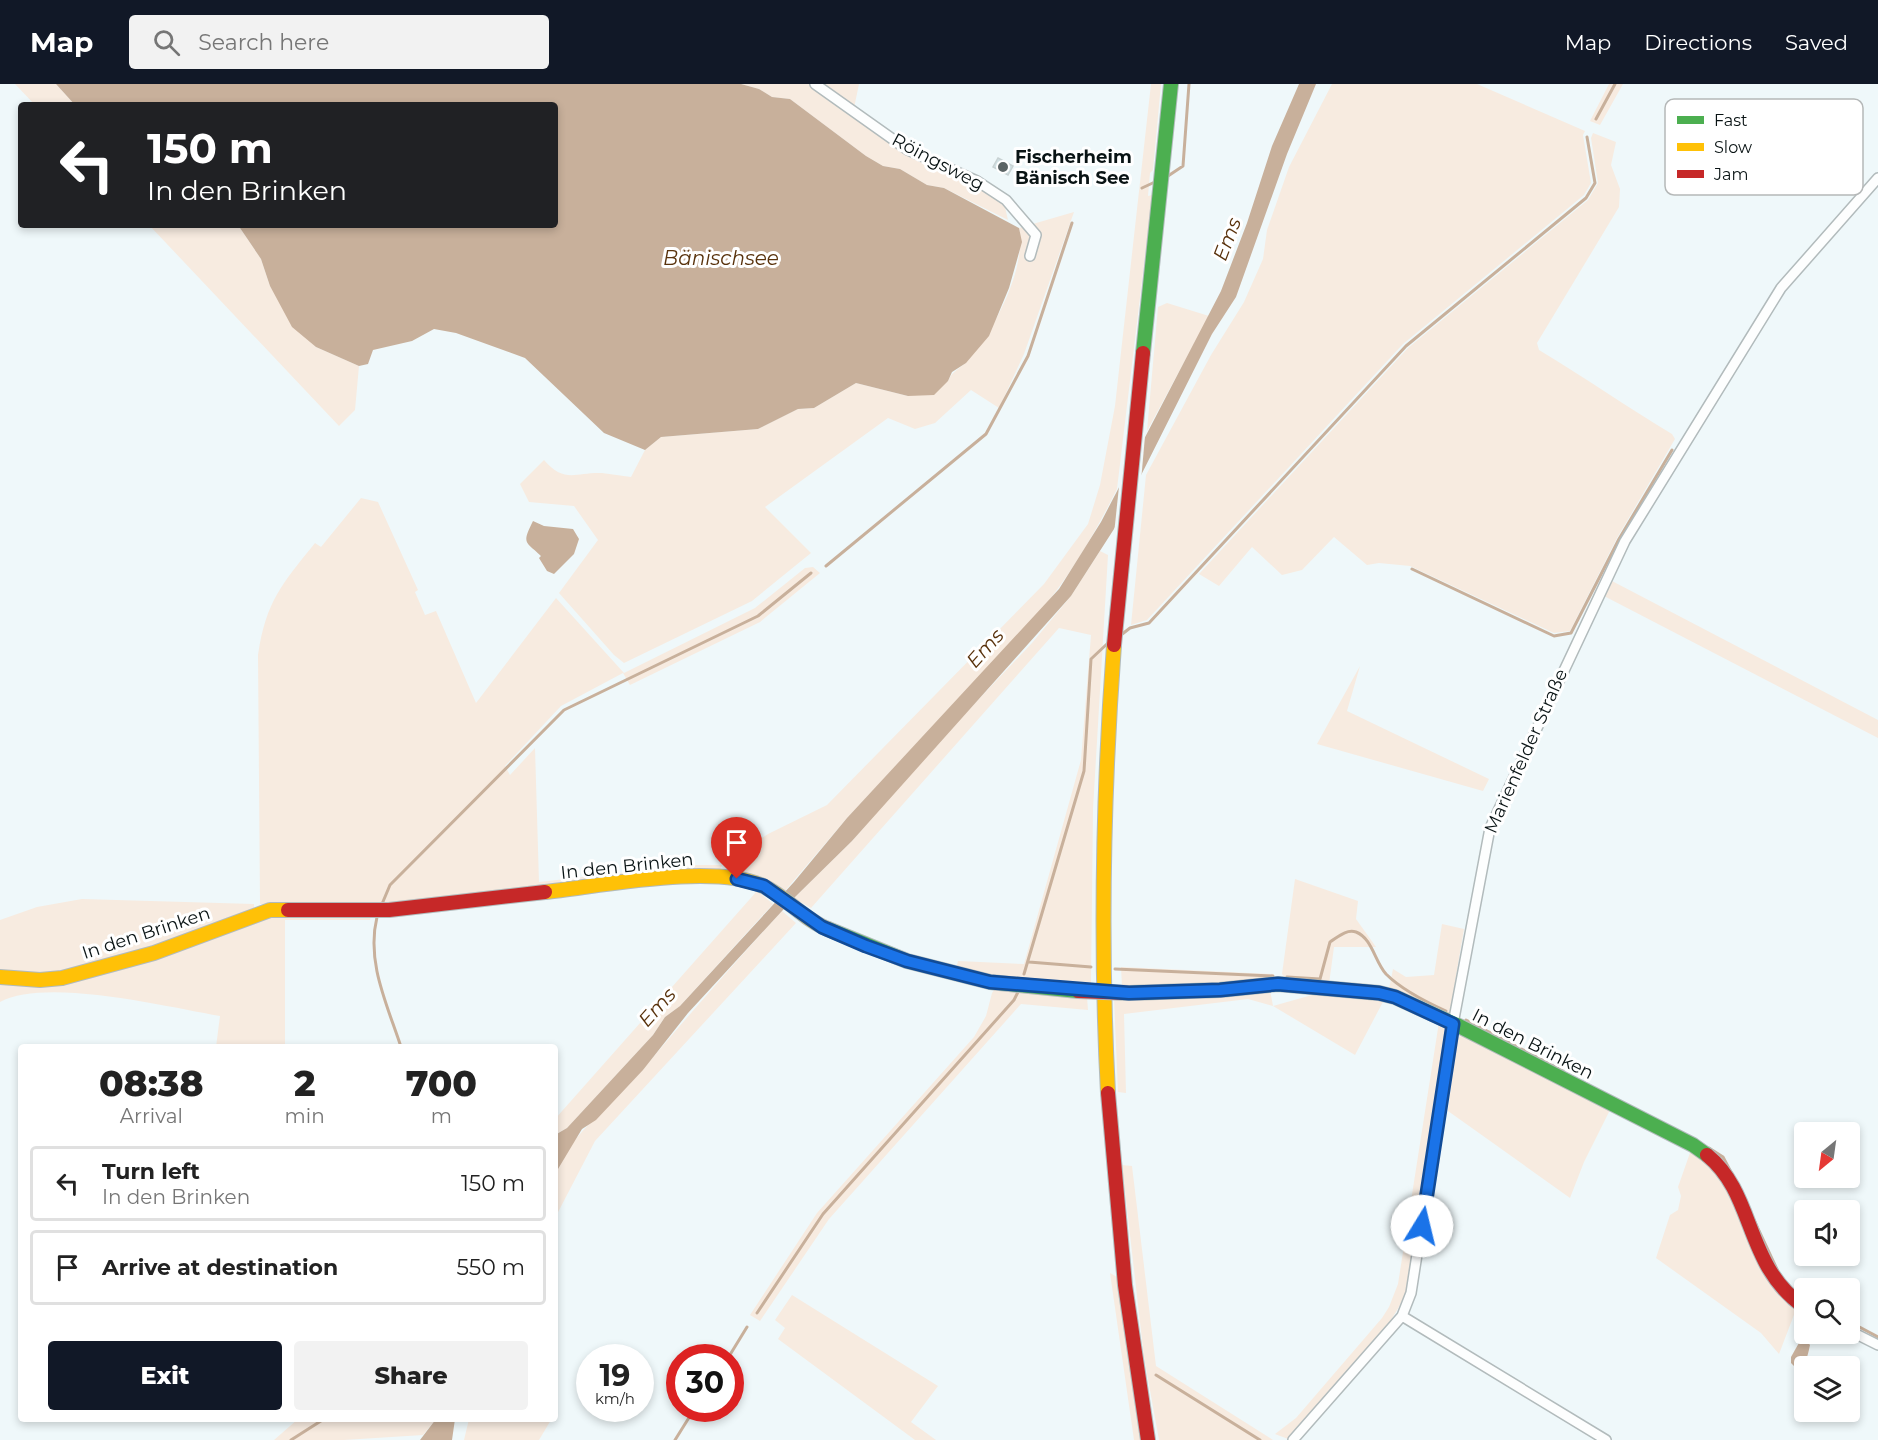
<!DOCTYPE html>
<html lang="en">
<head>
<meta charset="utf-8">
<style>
  :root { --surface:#fff; --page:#f2f2f2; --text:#222; --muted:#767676; --line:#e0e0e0; --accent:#111827 }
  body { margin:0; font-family:Montserrat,sans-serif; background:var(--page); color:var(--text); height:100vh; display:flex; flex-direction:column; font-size:22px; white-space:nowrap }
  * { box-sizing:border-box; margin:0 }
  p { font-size:20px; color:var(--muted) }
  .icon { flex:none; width:33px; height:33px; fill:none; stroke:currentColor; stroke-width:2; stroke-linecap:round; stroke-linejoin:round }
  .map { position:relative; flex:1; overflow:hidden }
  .panel { position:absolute; left:18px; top:960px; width:540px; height:378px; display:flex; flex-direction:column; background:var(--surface); border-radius:6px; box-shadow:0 3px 9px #0003 }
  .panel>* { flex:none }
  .hud { position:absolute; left:18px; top:18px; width:540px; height:126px; border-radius:6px; box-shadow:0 3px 9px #0003; background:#202124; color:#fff; overflow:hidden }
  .needle { width:39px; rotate:209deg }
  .tools { position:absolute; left:1794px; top:1038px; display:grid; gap:12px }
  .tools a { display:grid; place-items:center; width:66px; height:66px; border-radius:6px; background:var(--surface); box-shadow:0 3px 9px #0003; font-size:30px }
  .speed { position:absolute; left:576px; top:1260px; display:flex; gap:12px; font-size:30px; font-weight:700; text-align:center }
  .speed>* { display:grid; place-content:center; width:78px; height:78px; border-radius:50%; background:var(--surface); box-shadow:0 3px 9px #0003; line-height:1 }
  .speed small { font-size:15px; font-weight:400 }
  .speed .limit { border:9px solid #d22; background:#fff; color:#111 }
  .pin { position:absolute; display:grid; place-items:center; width:51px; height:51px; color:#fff; margin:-62px -26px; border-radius:50% 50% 50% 0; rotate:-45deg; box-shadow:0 0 6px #0007 }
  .pin .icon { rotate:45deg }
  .me { position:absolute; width:66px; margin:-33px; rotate:9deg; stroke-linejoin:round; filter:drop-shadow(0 0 4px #0008) }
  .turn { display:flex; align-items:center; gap:21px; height:126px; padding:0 30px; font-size:27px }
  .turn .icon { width:78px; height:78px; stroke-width:2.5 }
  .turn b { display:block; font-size:42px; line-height:51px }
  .eta { display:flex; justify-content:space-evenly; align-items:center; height:102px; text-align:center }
  .eta b { font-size:36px; font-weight:800; line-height:42px }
  .button { display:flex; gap:12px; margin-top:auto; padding:12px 30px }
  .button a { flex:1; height:69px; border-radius:6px; background:var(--accent); color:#fff; font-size:24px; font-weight:800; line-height:69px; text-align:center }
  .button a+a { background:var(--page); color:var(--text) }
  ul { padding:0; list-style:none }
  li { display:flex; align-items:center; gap:18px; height:75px; margin:0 12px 9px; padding:0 18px; border:3px solid var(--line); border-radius:6px }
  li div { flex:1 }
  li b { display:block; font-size:22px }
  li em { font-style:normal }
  header { display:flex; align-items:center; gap:36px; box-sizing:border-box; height:84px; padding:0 30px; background:var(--accent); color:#fff }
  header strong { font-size:28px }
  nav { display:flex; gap:33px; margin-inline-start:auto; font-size:21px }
  .search { width:420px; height:54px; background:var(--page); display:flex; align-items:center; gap:15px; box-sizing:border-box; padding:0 21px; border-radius:6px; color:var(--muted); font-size:22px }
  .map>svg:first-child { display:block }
  .green { fill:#f7ebe0 }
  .water { fill:#c8b09b }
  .pier { fill:#eff8fa }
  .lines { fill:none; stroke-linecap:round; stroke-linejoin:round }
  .stream { stroke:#c8b09b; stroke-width:3 }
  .building { fill:#d1e1e4; stroke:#c8d2d3; stroke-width:1.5 }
  .street-casing { stroke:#b2bbbc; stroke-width:12 }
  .fast-casing { stroke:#b2bbbc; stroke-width:16 }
  .slow-casing { stroke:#b2bbbc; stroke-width:16 }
  .jam-casing { stroke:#b2bbbc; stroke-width:16 }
  .street { stroke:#fdfefe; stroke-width:9 }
  .fast { stroke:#4caf50; stroke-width:14 }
  .slow { stroke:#ffc107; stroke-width:14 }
  .jam { stroke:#c62828; stroke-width:14 }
  .jam-bridge-casing { stroke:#b2bbbc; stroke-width:16; stroke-linecap:butt }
  .jam-bridge { stroke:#c62828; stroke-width:14 }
  .route-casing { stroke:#114b97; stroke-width:15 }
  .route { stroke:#1a73e8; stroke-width:10 }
  .poi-dot { fill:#5a6364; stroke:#fff; stroke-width:2 }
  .labels { text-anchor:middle; stroke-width:6; stroke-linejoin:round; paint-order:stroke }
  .poi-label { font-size:18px; font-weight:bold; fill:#091314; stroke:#fff; text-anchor:start }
  .street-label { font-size:18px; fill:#091314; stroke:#fff }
  .water-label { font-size:20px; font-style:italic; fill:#59320c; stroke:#fff }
  .key { fill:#fff; stroke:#b5b8b8; stroke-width:1.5 }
  .key-label { font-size:16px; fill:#091314 }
</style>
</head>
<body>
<header>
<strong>Map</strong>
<div class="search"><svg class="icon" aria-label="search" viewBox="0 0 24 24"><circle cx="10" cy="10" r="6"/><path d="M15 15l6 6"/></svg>Search here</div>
<nav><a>Map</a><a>Directions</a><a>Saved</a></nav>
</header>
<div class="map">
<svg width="1878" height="1356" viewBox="0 0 1878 1356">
  <rect width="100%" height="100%" fill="#eff8fa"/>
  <path class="green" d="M15,0h41l19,21h-40z
    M741,0h69l97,69 68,30 29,20 4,17 -64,-32 -17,-3 -27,-16 -17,-3 -17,-10 -76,-57 -18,-2 -13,-8z
    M821,0h38l-5,24z
    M1151,0h10l-8,86 -3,3 -2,23 4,-1 -2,19 -33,275c-21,42 -45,84 -75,120l-195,209 -63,74c-17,-13 -40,-12 -53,-25l8,-14 29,-19 59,-29 217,-221 44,-60 12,-39 15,-79z
    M1332,0h145l108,47 -2,4 8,48 -7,12 -181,149 -256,276 -16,5 15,-150 65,-120 33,-53 19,-43 4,-29 22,-63z
    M1609,0h14l-23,41 -10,-4z
    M1593,49l23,9 -5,23 9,24 -1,18 -82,136 2,7c45,27 88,57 133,84l3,5 -58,99 -47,93 -16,2 -144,-67 -31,-3 -12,2 -33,-28 -32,33 -20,5 -30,-28 -33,39 -20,-12 209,-226 180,-148 10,-17 -7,-45z
    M1074,128l-50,142 -25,54 -28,-18 -36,33 -20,6 -27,-11 -123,89 46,46 -59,48 -128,62 -10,-8 -55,-62 39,-53 -24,-34 -45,-4 -9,-18 24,-24c21,24 31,12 58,13 10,1 19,3 29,4l14,-27 16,-13 97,-8 40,-20 16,-1 42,-25 52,13 40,-15c5,-11 12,-12 19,-20 27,-30 60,-93 52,-133z
    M149,141h89l23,34 9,27 46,61 43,19 -4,44 -16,16z
    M1167,219l42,13 -62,115 11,-124z
    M361,414l17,4 40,88 -3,2 10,23 11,-4 40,92 80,-105 68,75 131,-65 50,-40 8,-1 7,6 -60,49 -130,63 -7,-12 -62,33 -56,60 5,9 25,-27 4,134 151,-17h32l-3,7 -331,33 -128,-1 -2,-249c8,-54 24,-71 57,-112l6,4z
    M1100,467l8,4 -15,254 -2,175 -84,-6 -51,-9 2,-8 66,3 57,-204 10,-125 -32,-7 -248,280 -17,-10 58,-57 73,-85 107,-113 39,-47z
    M1612,497l266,139v18l-274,-142z
    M1360,582l-13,45 142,68 -6,12 -166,-47z
    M1295,795l63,22 -2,18 20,28h-42l-5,37 -42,-4 -5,-6z
    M757,807l16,13 -93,102 -15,11 -12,18 -86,93 -12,7v-16z
    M82,815l172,5v16l24,-5h93l-1,5h-85v127h-69l4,-31c-53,-9 -174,-39 -220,-14v-82l37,-13z
    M782,827l14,12 -201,218 -40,77c0,-13 -4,-33 1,-45 14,-40 60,-71 87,-104 45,-53 91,-106 139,-158z
    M1442,840l22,5 -14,83 -6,3 -55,-26 4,-20 13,8 28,-2z
    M1121,883l153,7 -2,6 -51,5 -99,2z
    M997,902l90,11 1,13 -67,-6 -192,215 -69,102 -10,-6 67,-102 157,-176 12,-21 6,-23z
    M1270,906l3,16 46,-13 66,5 -30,57 -82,-49 -25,-7 -124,15 2,79 -8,-1 -4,-94z
    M1439,938l9,6 -41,261c-17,48 -84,111 -119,150l-13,-5 21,-16 86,-100 7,-11 9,-23z
    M1468,951l143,73 -27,54 -14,36 -122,-87 9,-74z
    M1691,1066l23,18 83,139 -18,47 -18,-21 -105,-75 14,-43 8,-5 3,-14 -3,-9z
    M1122,1081l10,1 24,200 117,74h-114l-15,-83z
    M1110,1189l7,4 23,163h-6z
    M792,1211l146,91 -27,36 25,18h-21l-137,-101 7,-11 -10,-8z
    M298,1335h138l-13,16 -79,5h-70z
    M469,1335h80l2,1 -12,20h-75z"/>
  <path class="water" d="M56,0h685l18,5 13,8 18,2 76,57 17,10 17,3 27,16 17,3 75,40 3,14 -13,46 -20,48 -23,27 -14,9 -4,9 -14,14 -26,1 -52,-13 -42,25 -16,1 -40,20 -97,8 -16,13 -41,-17 -79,-75 -69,-25 -22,-4 -22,12 -39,9 -5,14 -9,2 -43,-19 -24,-20 -22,-41 -9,-27 -23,-34h317v-120h-480z
    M1299,0h17l-29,70 -51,143 -24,37 -98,195 -43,67 -219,245 -58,57 -106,115 -45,57 -47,50 -14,9 -27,45v-39l12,-7 86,-93 12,-18 15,-11 114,-124 53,-64 212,-229 42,-67 120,-231 26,-68 25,-77z
    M533,437l11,5 29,3 6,10 -5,15 -20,20 -7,-3 -8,-13 2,-2c-15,-15 -20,-11 -8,-35z
    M1805,1255l5,6c-2,9 -4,22 -13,24l-6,-6v-6l9,-16z
    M436,1335h19l-3,21h-32z"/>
  <path class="pier" d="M1146,341l-5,56 -27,53 6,-57z"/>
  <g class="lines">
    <path class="stream" d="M1596,35l19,-35
      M1168,92l15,-10 6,-82
      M1142,104l15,-7
      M826,482l160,-132 42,-78 44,-133
      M1412,485l142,67 17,-3 48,-94 53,-89
      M1121,551l9,-7 19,-5 257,-277 180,-148 9,-15 -8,-46
      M382,820l8,-19 174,-175 194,-94 53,-43
      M377,833c-11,45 10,87 24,130
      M1029,878l62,5
      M1115,885l158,7
      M1024,890l60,-203 7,-112 17,-16
      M1287,893l33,2 10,-37c8,-5 16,-13 26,-10 16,6 19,30 30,42 16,16 40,28 60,37
      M1466,936l97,51
      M1709,1064l14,9 9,17
      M1753,1134l29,62
      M757,1229l66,-99 191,-214 4,-8
      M1850,1238l28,15
      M728,1274l19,-31
      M1156,1291l104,65
      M291,1356l33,-21
      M675,1356l20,-32"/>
  </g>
  <path class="building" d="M998,74l15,8 -5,9 -15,-8z"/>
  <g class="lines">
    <g class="street-casing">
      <path id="street" d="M815,0l93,66 69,31 29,19 30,35 -6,21
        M1402,1232l204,124
        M1850,1247l28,14
        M1293,1356l109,-124 9,-23 42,-269 37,-196 135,-287 156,-253 97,-110"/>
    </g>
    <g class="fast-casing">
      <path id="fast" d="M1143,269l28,-269
        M828,845l79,32 83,21 88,9
        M1129,909l91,-3 58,-6 101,9 16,4 64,29 234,119 14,10"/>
    </g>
    <g class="slow-casing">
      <path id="slow" d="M545,808c56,-6 169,-29 218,-6 24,11 41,34 65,43
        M0,893l40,3 22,-2 92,-25 116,-43h18
        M1108,1009c-8,-150 -5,-299 6,-448"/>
    </g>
    <g class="jam-casing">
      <path id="jam" d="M1114,561l29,-292
        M288,826h101l156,-18
        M1108,1009l17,192 23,155
        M1707,1071c49,40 37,110 97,152"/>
    </g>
    <use href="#street" class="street"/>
    <use href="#fast" class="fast"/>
    <use href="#slow" class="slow"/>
    <use href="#jam" class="jam"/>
    <g class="jam-bridge-casing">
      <path id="jam-bridge" d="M1078,907l51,2"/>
    </g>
    <use href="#jam-bridge" class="jam-bridge"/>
  </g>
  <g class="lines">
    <g class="route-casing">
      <path id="route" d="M737,795l27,7 58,41 44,19 41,15 83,21 139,11 91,-3 58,-6 101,9 16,4 58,27 -31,202"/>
    </g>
    <use href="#route" class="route"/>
  </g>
  <circle class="poi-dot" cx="1003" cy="83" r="6"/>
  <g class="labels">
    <g class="poi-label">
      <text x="1015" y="79">Fischerheim<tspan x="1015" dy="21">Bänisch See</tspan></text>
    </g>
    <g class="street-label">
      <text transform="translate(938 78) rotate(28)" y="6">Röingsweg</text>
      <text transform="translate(1526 667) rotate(-66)" y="6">Marienfelder Straße</text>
      <text transform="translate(627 782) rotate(-6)" y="6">In den Brinken</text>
      <text transform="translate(146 849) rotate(-18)" y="6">In den Brinken</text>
      <text transform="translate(1533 960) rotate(27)" y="6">In den Brinken</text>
    </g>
    <g class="water-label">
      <text transform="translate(1227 155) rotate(-69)" y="7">Ems</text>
      <text x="721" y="181">Bänischsee</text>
      <text transform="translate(985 564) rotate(-48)" y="7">Ems</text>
      <text transform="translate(657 923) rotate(-48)" y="7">Ems</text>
    </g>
  </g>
  <rect x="1665" y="15" width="198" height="96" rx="9" class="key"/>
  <rect x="1677" y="32" width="27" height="8" fill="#4caf50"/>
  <rect x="1677" y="59" width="27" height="8" fill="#ffc107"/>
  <rect x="1677" y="86" width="27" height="8" fill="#c62828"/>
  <g class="key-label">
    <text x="1714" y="42">Fast</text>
    <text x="1714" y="69">Slow</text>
    <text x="1714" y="96">Jam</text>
  </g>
</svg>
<div class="tools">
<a><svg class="needle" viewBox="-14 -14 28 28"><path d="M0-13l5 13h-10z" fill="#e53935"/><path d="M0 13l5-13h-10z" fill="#767676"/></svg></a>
<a><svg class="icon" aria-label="sound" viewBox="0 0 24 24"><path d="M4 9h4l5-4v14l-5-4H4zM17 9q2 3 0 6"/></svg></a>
<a><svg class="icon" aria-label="search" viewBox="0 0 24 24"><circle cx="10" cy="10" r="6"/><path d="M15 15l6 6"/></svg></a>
<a><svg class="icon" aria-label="layers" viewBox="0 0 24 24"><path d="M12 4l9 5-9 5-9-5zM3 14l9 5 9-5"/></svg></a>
</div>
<div class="speed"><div>19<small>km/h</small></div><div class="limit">30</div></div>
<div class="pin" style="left:737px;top:795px;background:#d93025"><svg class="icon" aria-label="arrive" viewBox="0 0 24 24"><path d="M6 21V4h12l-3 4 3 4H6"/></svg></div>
<svg class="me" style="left:1422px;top:1142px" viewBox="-20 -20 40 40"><circle r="19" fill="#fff"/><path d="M0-13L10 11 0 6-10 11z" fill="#1a73e8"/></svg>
<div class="hud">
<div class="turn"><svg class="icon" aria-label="left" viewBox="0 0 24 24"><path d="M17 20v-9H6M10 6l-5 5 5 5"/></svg><div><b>150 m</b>In den Brinken</div></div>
</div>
<section class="panel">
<div class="eta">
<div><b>08:38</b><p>Arrival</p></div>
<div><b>2</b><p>min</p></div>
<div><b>700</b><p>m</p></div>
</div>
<ul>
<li><svg class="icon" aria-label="left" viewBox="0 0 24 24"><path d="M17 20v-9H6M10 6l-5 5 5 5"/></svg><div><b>Turn left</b><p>In den Brinken</p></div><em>150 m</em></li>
<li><svg class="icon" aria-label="arrive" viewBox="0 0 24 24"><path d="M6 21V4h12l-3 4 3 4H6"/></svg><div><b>Arrive at destination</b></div><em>550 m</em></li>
</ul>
<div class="button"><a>Exit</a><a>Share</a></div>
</section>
</div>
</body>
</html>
